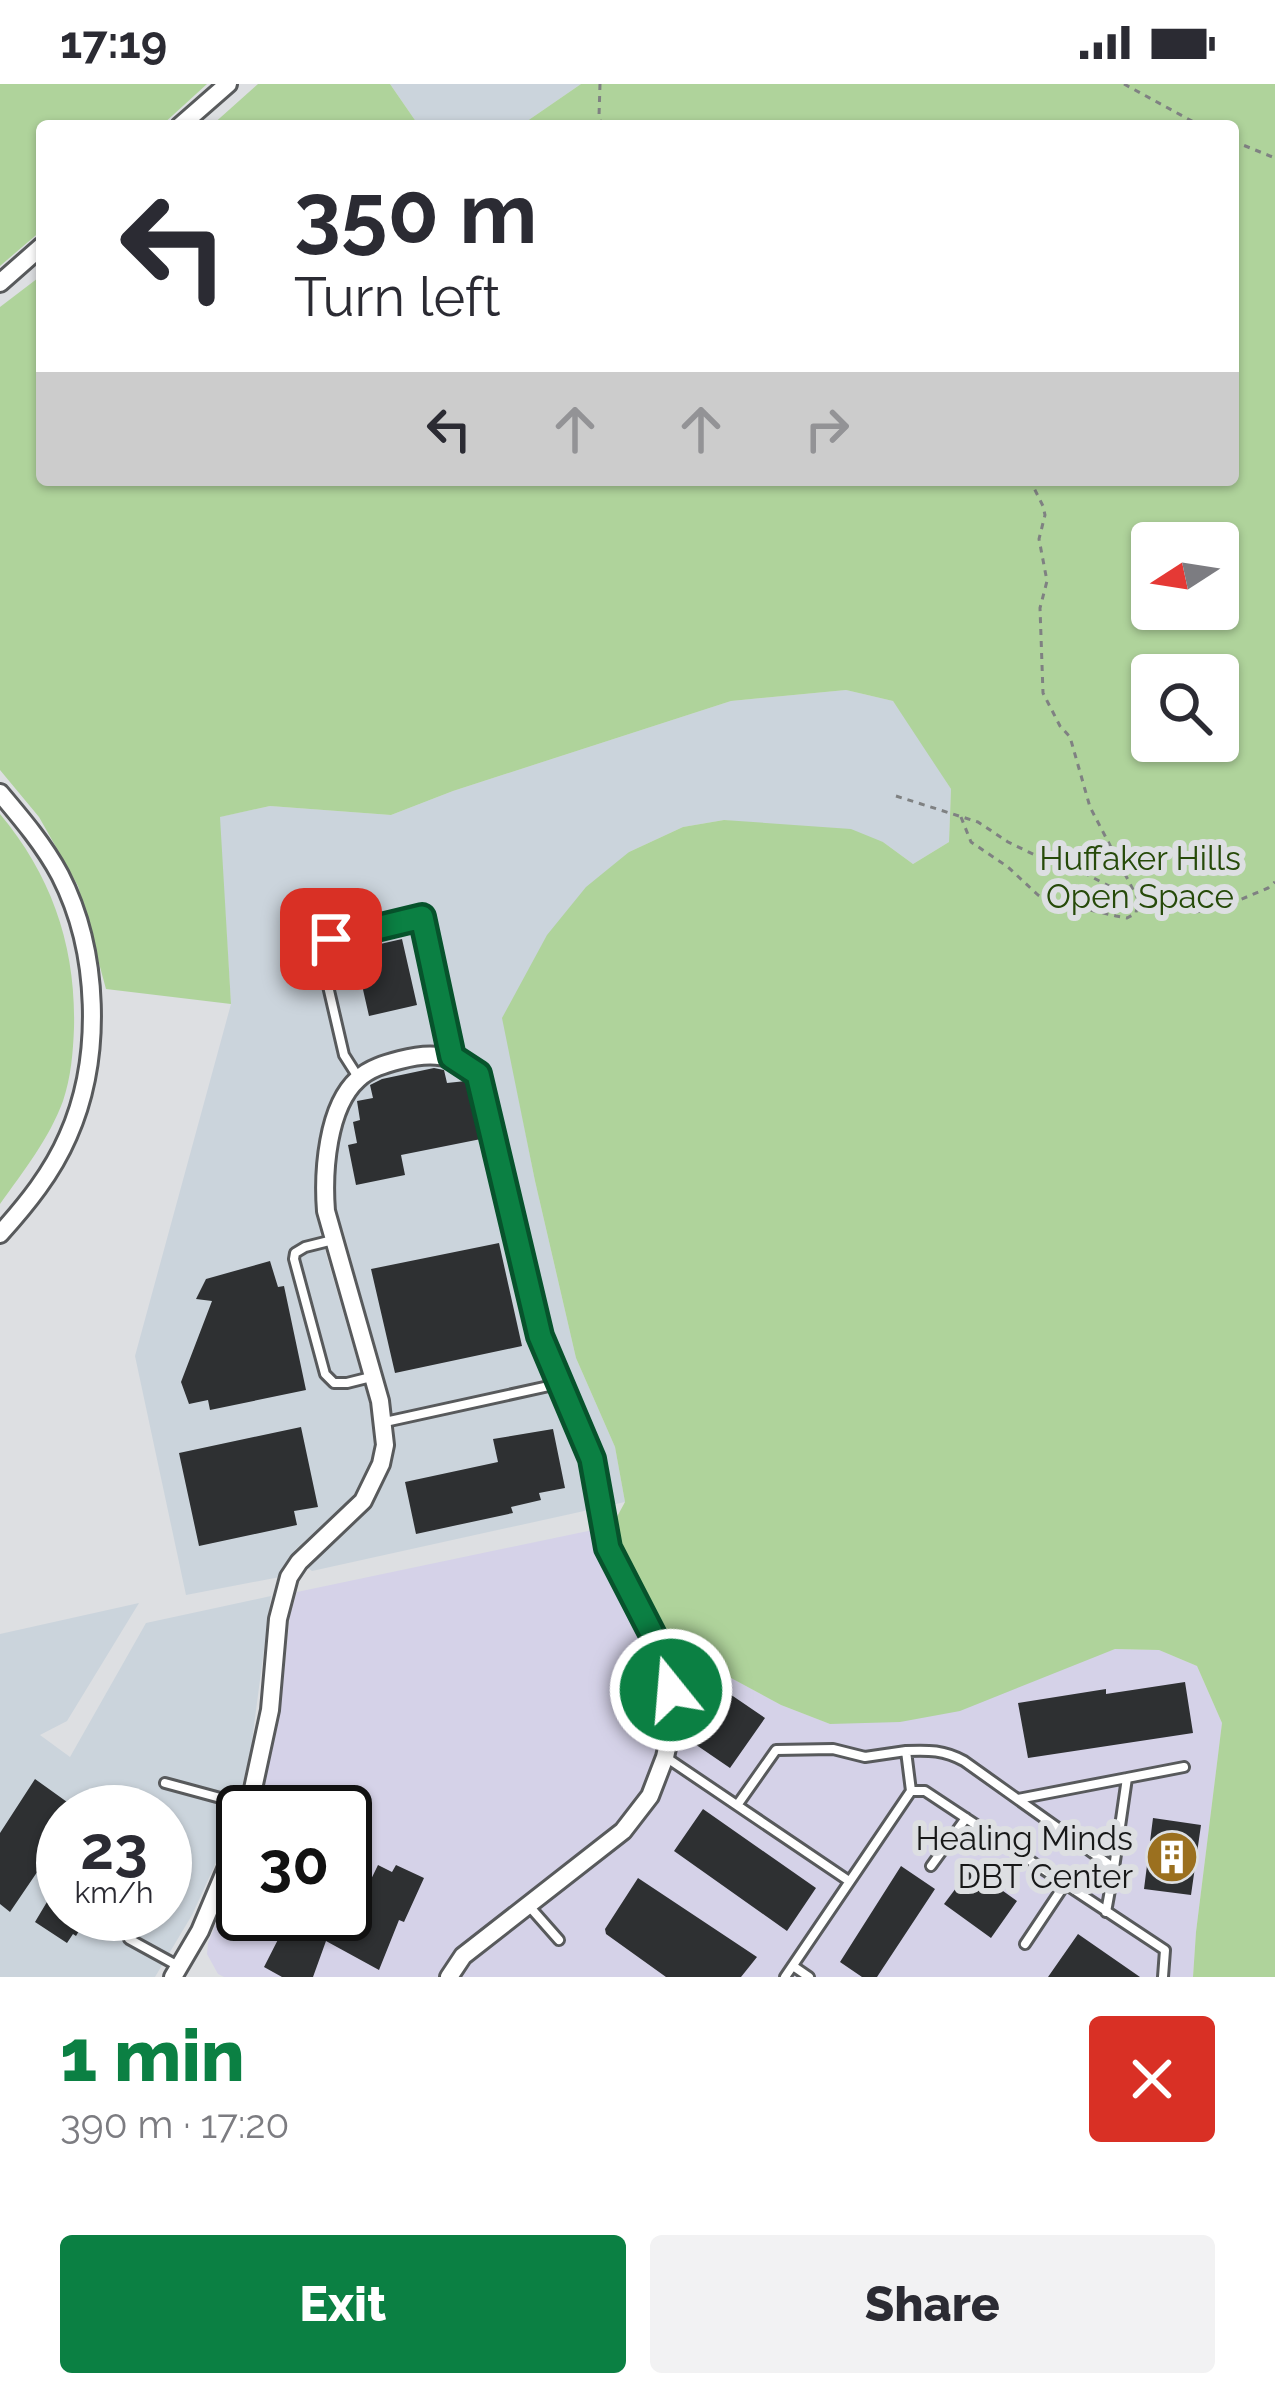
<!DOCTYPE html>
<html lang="en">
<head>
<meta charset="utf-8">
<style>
  :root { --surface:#fff; --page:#f2f2f3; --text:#2b2b33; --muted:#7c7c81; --accent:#0b8043 }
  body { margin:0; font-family:Raleway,sans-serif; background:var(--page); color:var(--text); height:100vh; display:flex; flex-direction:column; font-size:45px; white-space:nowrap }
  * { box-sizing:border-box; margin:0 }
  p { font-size:39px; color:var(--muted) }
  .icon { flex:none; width:66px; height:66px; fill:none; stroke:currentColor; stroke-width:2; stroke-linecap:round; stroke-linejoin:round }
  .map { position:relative; height:1893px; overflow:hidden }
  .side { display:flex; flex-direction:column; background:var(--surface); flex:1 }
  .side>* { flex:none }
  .top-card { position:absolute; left:36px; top:36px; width:1203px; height:366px; border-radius:12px; box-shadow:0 3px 9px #0004; background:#fff; color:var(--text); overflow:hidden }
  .needle { width:78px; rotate:258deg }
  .tools { position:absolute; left:1131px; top:438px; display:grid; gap:24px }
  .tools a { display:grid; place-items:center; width:108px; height:108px; border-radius:12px; background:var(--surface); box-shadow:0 3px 9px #0004; font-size:60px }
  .speed { position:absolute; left:36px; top:1701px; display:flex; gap:24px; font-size:60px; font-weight:700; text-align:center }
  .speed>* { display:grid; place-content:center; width:156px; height:156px; border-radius:50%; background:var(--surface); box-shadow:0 3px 9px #0004; line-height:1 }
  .speed small { font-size:30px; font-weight:400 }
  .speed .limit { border:6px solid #111; border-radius:18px; background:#fff; color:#111 }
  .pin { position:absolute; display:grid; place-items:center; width:102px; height:102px; color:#fff; margin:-51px; border-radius:24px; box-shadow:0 6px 18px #0006 }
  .me { position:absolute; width:132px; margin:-66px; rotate:343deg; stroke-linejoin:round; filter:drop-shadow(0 0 9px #0008) }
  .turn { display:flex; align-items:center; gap:42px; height:252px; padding:0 60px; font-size:54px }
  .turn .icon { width:156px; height:156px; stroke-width:2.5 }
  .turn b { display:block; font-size:84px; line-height:102px }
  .lanes { display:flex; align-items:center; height:114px; padding:0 60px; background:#0003; justify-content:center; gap:60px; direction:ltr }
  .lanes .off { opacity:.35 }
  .round { display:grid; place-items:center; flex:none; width:126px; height:126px; border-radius:12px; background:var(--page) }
  .headline { display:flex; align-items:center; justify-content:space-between; height:204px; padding:0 60px }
  h1 { font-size:72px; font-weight:800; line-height:90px; color:var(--accent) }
  .button { display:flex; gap:24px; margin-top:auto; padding:24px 60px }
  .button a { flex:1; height:138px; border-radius:12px; background:var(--accent); color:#fff; font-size:48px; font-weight:800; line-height:138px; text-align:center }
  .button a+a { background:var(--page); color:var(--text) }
  .status { display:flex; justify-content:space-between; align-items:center; height:84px; padding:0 60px; background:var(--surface); direction:ltr }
  .status svg { height:33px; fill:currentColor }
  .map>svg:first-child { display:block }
  .commercial { fill:#d5d2e8 }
  .built { fill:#cbd4dc; fill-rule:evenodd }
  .green { fill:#afd39b; fill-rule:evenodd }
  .building { fill:#2e3032 }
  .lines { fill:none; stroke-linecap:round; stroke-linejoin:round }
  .service-casing { stroke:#585a5c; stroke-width:14 }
  .minor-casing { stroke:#585a5c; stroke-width:22 }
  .path { stroke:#7f8182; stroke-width:3; stroke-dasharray:6 6; stroke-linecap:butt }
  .service { stroke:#fff; stroke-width:8 }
  .minor { stroke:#fff; stroke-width:16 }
  .route-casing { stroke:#07532c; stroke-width:30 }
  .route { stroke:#0b8043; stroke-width:21 }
  .labels { text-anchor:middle; stroke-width:12; stroke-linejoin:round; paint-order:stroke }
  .park-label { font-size:33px; fill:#264a09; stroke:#dddfe2 }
  .poi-label { font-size:33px; fill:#171818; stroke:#dddfe2; text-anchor:end }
</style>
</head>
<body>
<div class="status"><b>17:19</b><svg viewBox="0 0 49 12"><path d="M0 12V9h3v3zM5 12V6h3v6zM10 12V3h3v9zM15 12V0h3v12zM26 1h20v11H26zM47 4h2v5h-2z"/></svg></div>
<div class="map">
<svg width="1275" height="1893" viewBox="0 0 1275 1893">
  <rect width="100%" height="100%" fill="#dddfe2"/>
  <path class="commercial" d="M612,1442l48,96 14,22 18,13 89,48 49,19 238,-58 47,-17 44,1 38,16 25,57 -26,209 -3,45h-969l-6,-3 -11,-20 1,-11 35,-86v57h102v-102h-87l22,-100 10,-97 7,-23z"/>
  <path class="built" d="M390,0h191l-61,42h-101z
    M846,606l47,11 30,43 28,45 -2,53 -36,22 -30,-22 -159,-22 -41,7 -54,25 -126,166 32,163 41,177 39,89 10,55 -313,69 -4,-3 60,-57 22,-40 4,-23 1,-18 -5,-27 -47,-174 -23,4 48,165 5,22 1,26 -4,19 -10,22 -15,17 -50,46 -15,27 -94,18 -51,-239 96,-352 -12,-187 51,-11 121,9 62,-24 278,-90z
    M271,1512l-21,160 -21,78 -37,81 -37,62h-155v-343l139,-31 -72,118 -27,14 30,22 76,-134zM63,1728h102v102h-102z"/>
  <path class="green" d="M0,0h207l-46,42h-119v104l-42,36z
    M258,0h132l29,42h-208z
    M581,0h694v1893h-82l3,-45 26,-209 -25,-57 -38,-16 -44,-1 -155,62 -60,11 -70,2 -49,-19 -89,-48 -18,-14 -14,-21 -48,-96 13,-24 -10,-55 -39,-89 -41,-177 -33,-163 45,-83 39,-48 43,-35 54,-25 41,-7 127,9 32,13 30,22 36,-22 2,-53 -58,-88 -47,-11 -115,11 -278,90 -62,24 -121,-9 -50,11 11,187 -125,-15 -28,-103 -39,-69 -39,-47v-463l42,-32v205h1191v-354h-713zM1152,459h66v66h-66zM1218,591v66h-66v-66z
    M0,730c52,62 76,133 74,214 -1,25 -3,49 -11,73 -14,38 -40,71 -63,103z"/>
  <path class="building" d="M402,855l15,66 -48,11 -15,-66z
    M434,984l10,2 3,13 19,-2 15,58 -80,16 4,20 -49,10 -8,-40 9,-2 -4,-21 7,-2 -3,-19 16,-3 -3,-13 12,-6z
    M499,1159l23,103 -127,27 -24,-104z
    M270,1177l8,26 6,-1 22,104 -96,20 -2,-10 -19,4 -8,-22 31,-81 -16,-2 10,-20z
    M301,1343l17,80 -24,4 3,14 -98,21 -20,-93z
    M553,1345l12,59 -26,5 2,7 -30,7 2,6 -97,21 -11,-52 93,-20 -5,-23z
    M1185,1598l8,51 -165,25 -10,-55 88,-14v5z
    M724,1606l41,28 -35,50 -41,-28z
    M35,1695l46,33h-18v22l-53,78 -10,-8v-71z
    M703,1725l113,79 -29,43 -113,-80z
    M1153,1734l48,7 -10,70 -47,-6z
    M378,1781l14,7 4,-7 28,13 -20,44 -5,-2 -20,50 -53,-29 -13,36h-31l-18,-10 27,-53h54v-19l15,7z
    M901,1782l34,23 -58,88h-15l-22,-15z
    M971,1784l46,33 -26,37 -47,-34z
    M63,1791v39h26l-13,22 -3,-2 -6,9 -32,-21z
    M638,1794l119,79 -16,20h-75l-60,-43 -1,-5z
    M1078,1850l62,43h-92z"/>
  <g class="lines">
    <g class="service-casing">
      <path id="service" d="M358,993l-14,-22 -23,-99 10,-17 91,-22 30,140
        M333,1156l-28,7 -10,6 -1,6 31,115 9,9h13l24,-6
        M385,1338l173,-38
        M906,1667c23,-1 38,-1 58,10l150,107 -8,44
        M667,1674l182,123
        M1127,1694l57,-11
        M165,1699l85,23
        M1018,1715l109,-21 -13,90
        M738,1720l38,-54 57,-1 32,8 41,-6 5,40
        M931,1782l35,-48
        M529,1822l30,34
        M129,1855l51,28
        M1025,1860l40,-60
        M793,1882l16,11
        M785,1893l126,-186h14l240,159 -2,27"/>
    </g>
    <g class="minor-casing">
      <path id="minor" d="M180,42l48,-42
        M0,199l42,-37
        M0,709c22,26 44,52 60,82 39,76 43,182 8,261 -16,37 -41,68 -68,98
        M248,1728l22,-102 8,-91 11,-42 10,-15 64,-61 18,-37 4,-19 -5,-44 -54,-190c-3,-39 1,-104 32,-132 12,-11 27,-15 42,-19 34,-9 51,-5 79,14l61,263 52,122 15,89 23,39 37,78 5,61 -7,31 -15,39 -27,35 -160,125 -14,21
        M173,1893l27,-46 43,-102"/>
    </g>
    <path class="path" d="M600,0l-1,32 3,10
      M1124,0l77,42
      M1233,57l42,17
      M896,712l82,26 30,20 29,14 30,8 61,32 35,10 32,6 23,-3 50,-21 7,-6
      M961,733l10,25 37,25 30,28 8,5 70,16 11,2 9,-5 2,-14 -48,-92 -20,-70 -10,-11 -17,-33 -3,-85 7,-27 -8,-42 6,-24 -2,-9 -13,-26"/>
    <use href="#service" class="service"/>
    <use href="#minor" class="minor"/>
  </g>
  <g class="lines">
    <g class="route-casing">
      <path id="route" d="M331,855l91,-22 30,140 26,17 62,262 52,123 16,89 50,97 9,20 4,25"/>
    </g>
    <use href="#route" class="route"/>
  </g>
  <defs>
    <g id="building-disc" transform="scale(2.7)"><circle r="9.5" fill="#9b701f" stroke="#dddfe2"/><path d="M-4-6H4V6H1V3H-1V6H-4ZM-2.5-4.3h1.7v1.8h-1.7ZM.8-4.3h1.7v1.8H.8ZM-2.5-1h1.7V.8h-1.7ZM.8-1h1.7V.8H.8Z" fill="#fff"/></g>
  </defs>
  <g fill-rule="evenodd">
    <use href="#building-disc" x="1172" y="1773"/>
  </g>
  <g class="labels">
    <g class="park-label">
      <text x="1140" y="786">Huffaker Hills<tspan x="1140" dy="38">Open Space</tspan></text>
    </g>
    <g class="poi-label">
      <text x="1133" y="1766">Healing Minds<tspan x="1133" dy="38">DBT Center</tspan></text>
    </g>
  </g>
</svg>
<div class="tools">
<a><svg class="needle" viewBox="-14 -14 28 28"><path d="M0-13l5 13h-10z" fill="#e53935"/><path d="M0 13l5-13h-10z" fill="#7c7c81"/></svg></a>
<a><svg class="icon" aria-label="search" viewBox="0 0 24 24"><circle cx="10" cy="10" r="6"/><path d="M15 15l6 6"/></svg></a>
</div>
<div class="speed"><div>23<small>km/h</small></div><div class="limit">30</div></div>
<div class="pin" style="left:331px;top:855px;background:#d93025"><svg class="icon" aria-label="arrive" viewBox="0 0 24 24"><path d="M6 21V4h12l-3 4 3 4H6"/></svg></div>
<svg class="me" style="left:671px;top:1606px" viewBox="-20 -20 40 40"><circle r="17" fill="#0b8043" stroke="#fff" stroke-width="3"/><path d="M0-11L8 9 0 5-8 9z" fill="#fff"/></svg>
<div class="top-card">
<div class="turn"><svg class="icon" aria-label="left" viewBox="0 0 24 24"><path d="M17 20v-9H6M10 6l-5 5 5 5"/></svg><div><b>350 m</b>Turn left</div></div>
<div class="lanes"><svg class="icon" aria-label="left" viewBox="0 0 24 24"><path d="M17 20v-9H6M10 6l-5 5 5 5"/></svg><svg class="icon off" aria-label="ahead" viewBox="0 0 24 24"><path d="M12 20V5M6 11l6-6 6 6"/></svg><svg class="icon off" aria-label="ahead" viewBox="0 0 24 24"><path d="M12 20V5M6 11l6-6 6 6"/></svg><svg class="icon off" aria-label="right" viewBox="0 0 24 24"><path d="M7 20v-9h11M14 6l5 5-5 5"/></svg></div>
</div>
</div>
<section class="side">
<div class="headline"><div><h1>1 min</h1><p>390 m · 17:20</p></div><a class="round" style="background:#d93025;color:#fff"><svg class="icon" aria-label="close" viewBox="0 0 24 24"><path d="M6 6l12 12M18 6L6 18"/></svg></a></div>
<div class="button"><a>Exit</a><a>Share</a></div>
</section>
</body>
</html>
